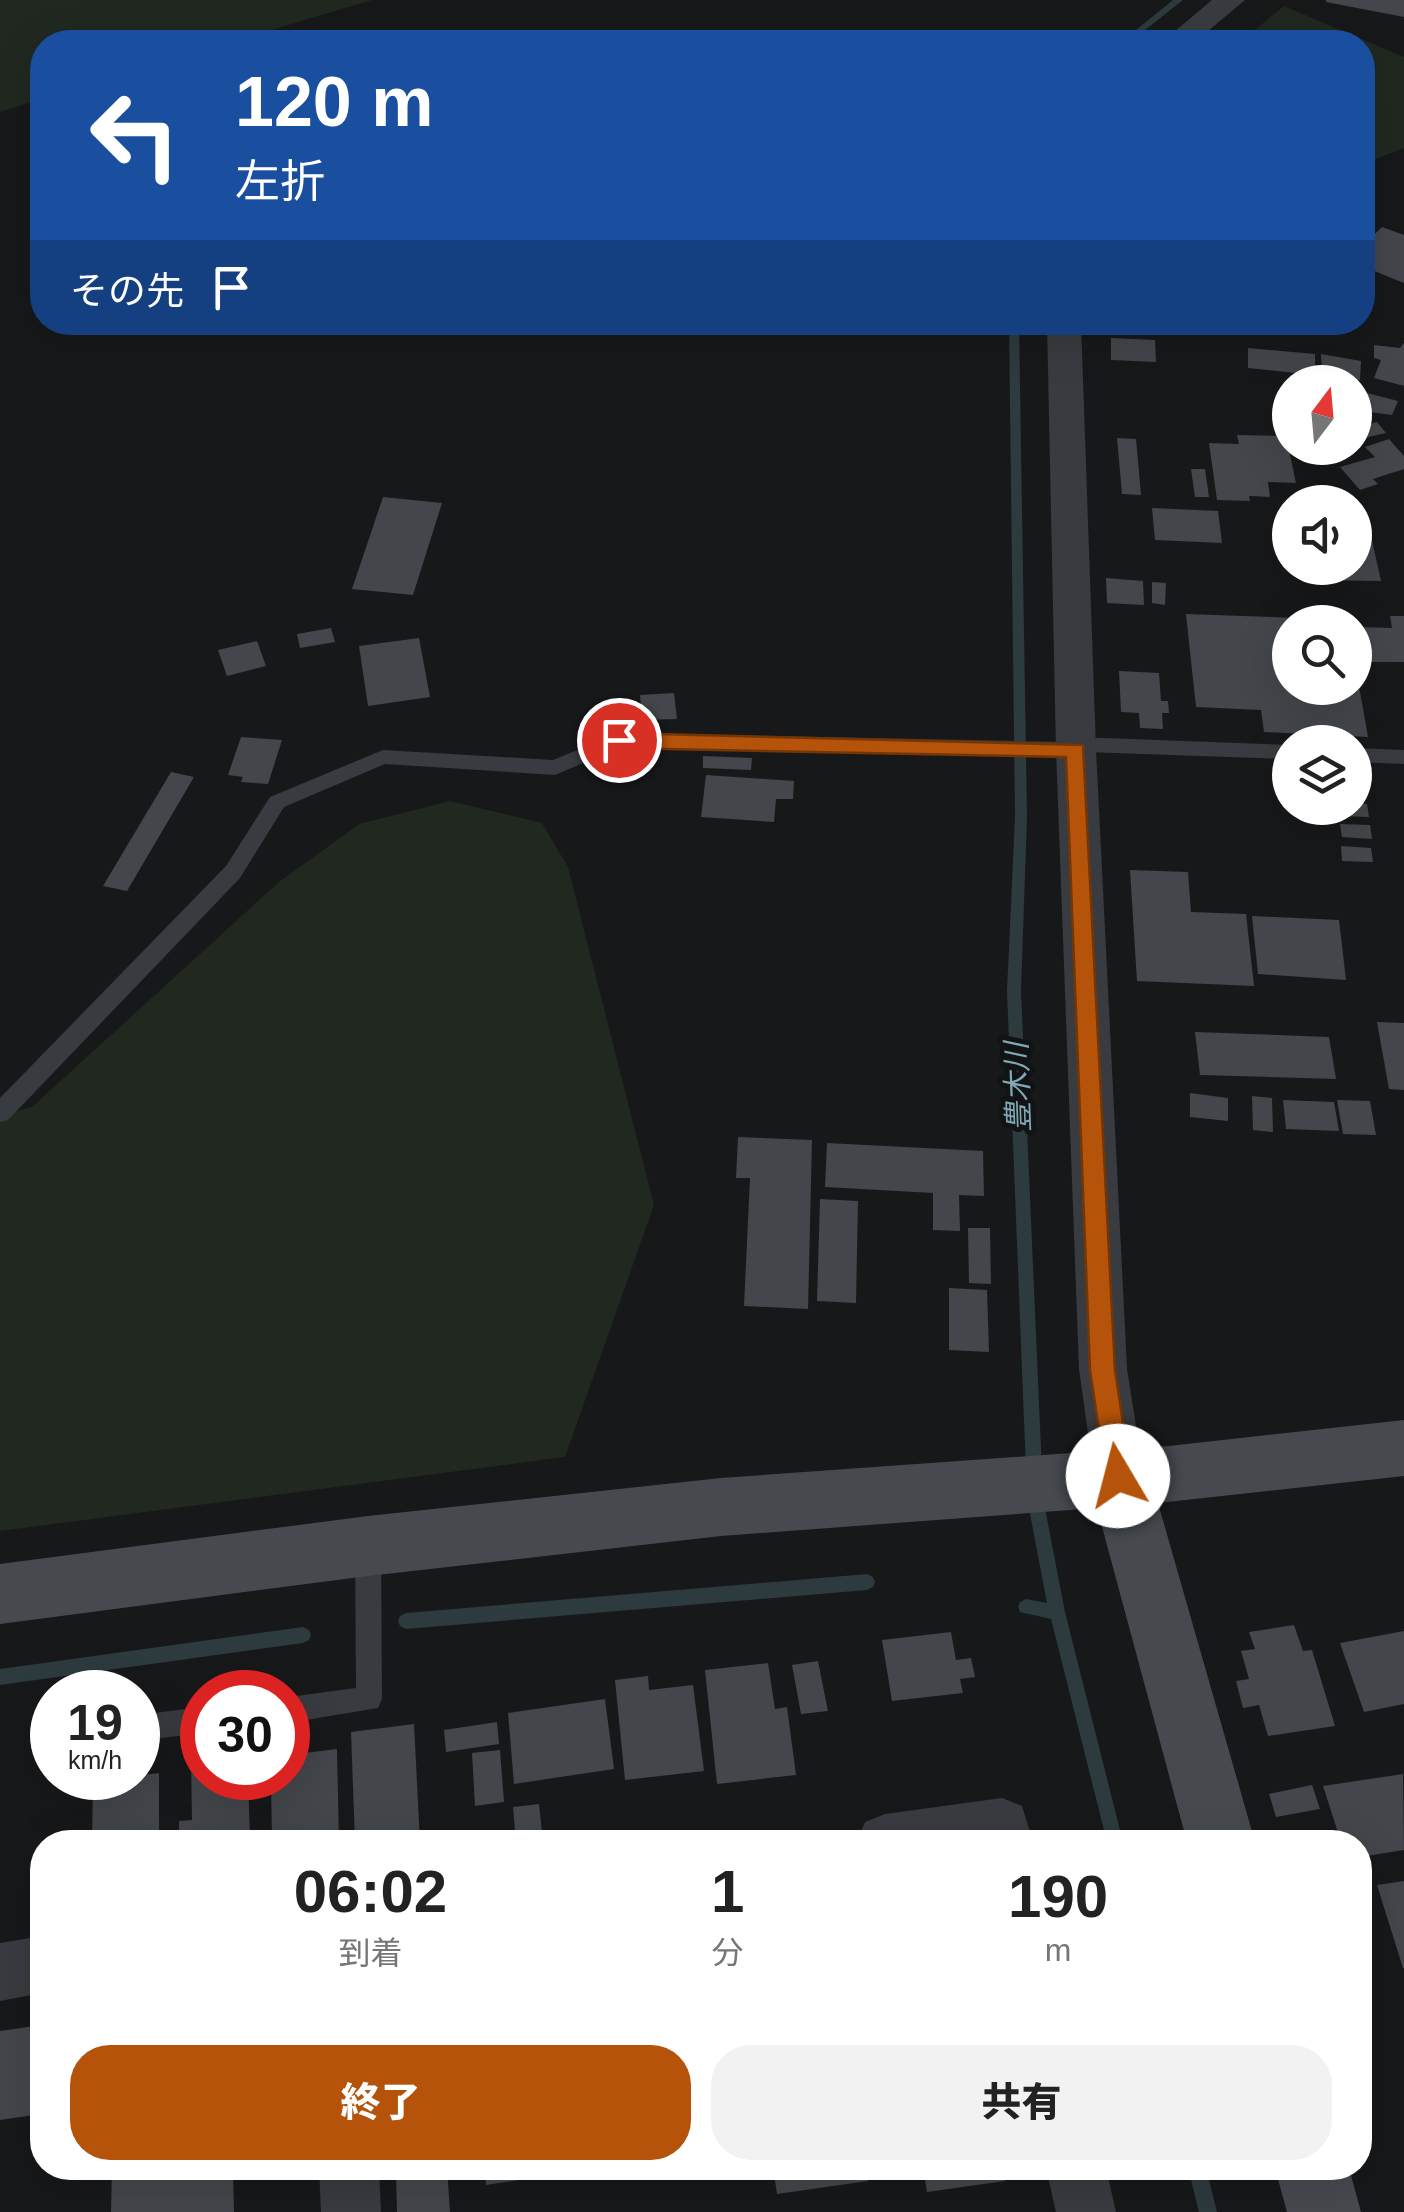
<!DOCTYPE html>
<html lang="ja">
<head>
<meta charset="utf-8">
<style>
  :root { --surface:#fff; --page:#f2f2f2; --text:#222; --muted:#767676; --accent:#b45309 }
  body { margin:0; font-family:Arial,"Noto Sans JP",sans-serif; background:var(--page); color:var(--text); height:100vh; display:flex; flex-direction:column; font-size:38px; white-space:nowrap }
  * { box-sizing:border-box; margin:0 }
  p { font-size:32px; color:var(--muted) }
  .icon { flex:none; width:55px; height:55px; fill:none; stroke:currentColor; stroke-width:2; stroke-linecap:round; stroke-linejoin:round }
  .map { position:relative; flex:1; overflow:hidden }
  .drawer { position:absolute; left:30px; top:1830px; width:1342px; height:350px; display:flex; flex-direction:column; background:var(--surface); border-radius:40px; box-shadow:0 10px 40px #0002 }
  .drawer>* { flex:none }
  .top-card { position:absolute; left:30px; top:30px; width:1345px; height:305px; border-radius:40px; box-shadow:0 10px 40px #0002; background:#1a4fa0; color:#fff; overflow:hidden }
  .needle { width:65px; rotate:16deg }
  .tools { position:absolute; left:1272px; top:365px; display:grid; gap:20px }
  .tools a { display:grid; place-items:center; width:100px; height:100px; border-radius:50%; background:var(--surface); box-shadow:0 10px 40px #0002; font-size:50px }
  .speed { position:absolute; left:30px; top:1670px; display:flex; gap:20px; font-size:50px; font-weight:700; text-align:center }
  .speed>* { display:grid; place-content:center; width:130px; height:130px; border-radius:50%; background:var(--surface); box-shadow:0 10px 40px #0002; line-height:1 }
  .speed small { font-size:25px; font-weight:400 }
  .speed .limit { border:15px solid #d22; background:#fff; color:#111 }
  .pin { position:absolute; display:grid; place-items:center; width:85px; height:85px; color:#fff; margin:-42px; border:5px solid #fff; border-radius:50%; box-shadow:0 2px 10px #0007 }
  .me { position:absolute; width:110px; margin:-55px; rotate:352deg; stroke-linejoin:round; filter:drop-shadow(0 0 8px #0008) }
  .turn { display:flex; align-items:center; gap:35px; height:210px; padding:0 40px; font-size:45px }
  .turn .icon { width:130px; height:130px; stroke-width:2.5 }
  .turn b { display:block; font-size:70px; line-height:85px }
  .then { display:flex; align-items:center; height:95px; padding:0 40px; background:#0003; gap:20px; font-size:38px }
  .eta { display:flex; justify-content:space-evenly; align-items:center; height:170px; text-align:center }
  .eta b { font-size:60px; font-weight:800; line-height:70px }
  .cta { display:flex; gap:20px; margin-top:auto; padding:20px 40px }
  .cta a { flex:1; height:115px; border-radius:40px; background:var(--accent); color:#fff; font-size:40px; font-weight:800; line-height:115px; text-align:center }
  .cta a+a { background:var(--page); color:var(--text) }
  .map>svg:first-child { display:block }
  .green { fill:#20281f }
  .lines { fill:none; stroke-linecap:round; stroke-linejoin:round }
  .stream { fill:#2d3a3e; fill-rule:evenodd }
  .building { fill:#43464a }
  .lane { fill:#383b3f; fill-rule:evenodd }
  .street { fill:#383b3f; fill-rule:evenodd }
  .secondary { fill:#464a4f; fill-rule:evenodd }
  .route { fill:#b45309; stroke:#753606; stroke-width:2.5 }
  .labels { text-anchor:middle; stroke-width:10; stroke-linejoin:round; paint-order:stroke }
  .water-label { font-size:30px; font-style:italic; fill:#80a8b5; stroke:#121315 }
</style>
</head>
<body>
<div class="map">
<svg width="1404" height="2212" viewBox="0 0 1404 2212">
  <rect width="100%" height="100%" fill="#17181a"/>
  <path class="green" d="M0,0h372l-141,42h-189v57l-42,13z
    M1284,6l120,51v91l-41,16 -1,-122h-122z
    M78,323h189l-83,10 -102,-6z
    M450,801l92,22 26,44 86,338 -89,252 -565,74v-414l33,-11 246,-224 80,-58z"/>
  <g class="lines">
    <path class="stream" d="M1173,0h10l-53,42h-9z
      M1009,322h10l8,495 -6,174 21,480 -3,5 -5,2 -5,-2 -3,-5 -19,-480 8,-174z
      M1035,1491l5,2 3,5 22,114 58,230h-16l-56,-223 -31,-7 -2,-5 2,-5 6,-3 21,4 -20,-105 3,-5z
      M867,1574l6,3 2,5 -2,5 -6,3 -461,39 -6,-3 -2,-5 2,-5 6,-3z
      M303,1627l6,3 2,5 -2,5 -6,3 -303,42v-16z
      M1188,2168h18l11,44h-18z"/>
  </g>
  <path class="building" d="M1326,0h78v17l-78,-15z
    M1382,227l22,8v48l-42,-17v-20z
    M1111,338l44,2 1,22 -45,-2z
    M1404,343v43l-30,-8 7,-18 -7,-2v-13l26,3z
    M1248,348l67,6v21l-67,-7z
    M1321,354l40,7 -1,19 -38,-3z
    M1363,392l35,9 -6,14 -37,-5z
    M1377,422l9,11 -26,6 -5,-6v-5z
    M1237,435l49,1 10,47 -28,-1 2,15 -21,-1 1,5 -33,-1 -8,-57 30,1z
    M1117,438l19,1 5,56 -19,-1z
    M1389,439l15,17v13l-31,10 5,5 -18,6 -20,-23 35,-10 -10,-10z
    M1191,469h14l4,28h-14z
    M383,497l59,6 -29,92 -61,-6z
    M1152,508l66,3 4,32 -67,-3z
    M1355,536h16l10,45 -72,-1 -2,-12h48z
    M1106,578l37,3 1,24 -37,-2z
    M1152,582l14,1 -1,22 -13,-2z
    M1186,614l141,5v3h-37v66h65l2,-13 11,62 -104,-5 -3,-22 -65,-3z
    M1390,616h14v46h-35l-7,-35 30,1z
    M331,628l4,14 -35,6 -3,-14z
    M419,638l11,59 -62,9 -9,-60z
    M257,641l9,25 -39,10 -9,-26z
    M1119,671l40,2 2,28h7l1,12h-7l1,16 -23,-1 -1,-15 -18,-1z
    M674,693l3,26 -35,1 -2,-25z
    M241,737l41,3 -14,44 -27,-2 2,-5 -15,-2z
    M703,756l49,2 -1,12 -48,-2z
    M171,772l23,5 -67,114 -24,-5z
    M706,775l88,6 -1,18h-17l-2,23 -73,-5z
    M1355,803l12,1 2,13 -32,-1 -1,-8h19z
    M1298,808h26l2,14 -26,-1z
    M1340,824l30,1 2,14 -30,-2z
    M1341,846l30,2 2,14 -31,-1z
    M1130,870l58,2 3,40 55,2 8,72 -117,-5z
    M1252,916l87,4 7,60 -88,-6z
    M1377,1022l27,1v67l-15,-1z
    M1195,1032l134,5 7,42 -136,-4z
    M1190,1093l38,5v23l-38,-4z
    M1252,1096l20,2 1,34 -20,-2z
    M1283,1100l51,2 5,29 -53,-2z
    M1337,1100l33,1 6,34 -33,-1z
    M738,1137l74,3 -4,169 -64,-3 6,-128h-14z
    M827,1143l156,8 1,45 -25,-1 1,36 -27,-1v-37l-108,-6z
    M820,1199l38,2 -2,102 -39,-2z
    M968,1228h22l1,56 -22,-1z
    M949,1288l38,2 2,62 -40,-2z
    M1294,1625l9,26 9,-1 23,76 -67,10 -9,-31 -16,3 -7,-27 13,-2 -8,-28 14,-2 -6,-17z
    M1404,1631v73l-40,8 -24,-69z
    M951,1632l5,28 15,-2 4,19 -15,2 3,14 -71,8 -10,-61z
    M818,1661l10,50 -27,3 -9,-49z
    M768,1663l7,46 12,-2 9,68 -79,9 -12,-114z
    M648,1676l1,14 44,-5 11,86 -79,9 -10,-100z
    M605,1699l9,70 -100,15 -6,-71z
    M497,1722l2,22 -53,8 -2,-22z
    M414,1724l6,118h-65l-4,-110z
    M337,1749l2,93h-67l-1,-64h17v-23z
    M500,1750l4,52 -29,4 -3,-53z
    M202,1759v19h46l2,61 -71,3v-21l13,-1 -1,-60z
    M159,1773v69h-67l1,-61z
    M1403,1774l1,76 -44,7v-15h-19l-18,-56z
    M1312,1785l8,24 -44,8 -7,-23z
    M539,1804l4,38h-27l-3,-35z
    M1404,1881v87h-1l-26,-83z
    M42,2025l-1,89 -41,6v-89z
    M112,2168h121l1,44h-123z
    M447,2168l3,44h-53l-1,-39z
    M484,2168h86l1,4 -85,13z
    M773,2168h93l2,13 -91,13z
    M923,2168h80l2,13 -78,11z"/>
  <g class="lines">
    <path class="lane" d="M619,733l448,9 9,-5 214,8v14l-205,-7 -9,5 -455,-10 -66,28 -170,-11 -101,43 -44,71 -232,242 -8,2v-24l226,-232 44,-69 113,-47 170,10z
      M1355,748l49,2v14l-49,-2z
      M368,1534l9,3 4,9 1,153 -4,9 -90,15v-26l68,-9 -1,-142 4,-9z
      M202,1707v26l-64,8v-26z"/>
    <path class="street" d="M1212,0h33l-50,42h-33z
      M1047,322h34l15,428 31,619 17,107 -7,16 -18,7 -18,-7 -7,-16 -15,-107 -23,-619z
      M1002,1798l20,8 11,36h-176l8,-20 20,-8z
      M42,1936v57l-42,8v-58z
      M319,2168h60l2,44h-60z
      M1046,2168h60l10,44h-60z"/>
    <path class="secondary" d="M1404,1420v56l-246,27 97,339h-68l-90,-334 -376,28 -353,40 -368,48v-60l368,-48 353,-38 448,-32z
      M1275,2168h74l12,44h-74z"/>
  </g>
  <path class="route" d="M619,733l464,12 32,625 16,106 -4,9 -9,3 -8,-3 -4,-9 -16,-106 -24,-613 -447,-9 -10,-8z"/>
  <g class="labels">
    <g class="water-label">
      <text transform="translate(1018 1087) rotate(-92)" y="10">豊木川</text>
    </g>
  </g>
</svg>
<div class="tools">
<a><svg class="needle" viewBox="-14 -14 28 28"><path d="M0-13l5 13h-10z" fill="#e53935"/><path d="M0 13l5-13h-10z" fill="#767676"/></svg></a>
<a><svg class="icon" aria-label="sound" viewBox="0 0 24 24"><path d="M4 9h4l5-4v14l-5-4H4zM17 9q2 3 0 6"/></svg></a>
<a><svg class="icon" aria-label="search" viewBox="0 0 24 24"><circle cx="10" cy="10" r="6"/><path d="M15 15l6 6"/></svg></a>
<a><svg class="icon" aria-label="layers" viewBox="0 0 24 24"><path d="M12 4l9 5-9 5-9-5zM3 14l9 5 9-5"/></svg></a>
</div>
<div class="speed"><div>19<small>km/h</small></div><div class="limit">30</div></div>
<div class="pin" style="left:619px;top:740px;background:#d93025"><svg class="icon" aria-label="arrive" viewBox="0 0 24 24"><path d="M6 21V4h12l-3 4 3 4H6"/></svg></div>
<svg class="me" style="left:1118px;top:1476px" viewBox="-20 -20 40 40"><circle r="19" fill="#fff"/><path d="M0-13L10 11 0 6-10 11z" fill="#b45309"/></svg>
<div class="top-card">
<div class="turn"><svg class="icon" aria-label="left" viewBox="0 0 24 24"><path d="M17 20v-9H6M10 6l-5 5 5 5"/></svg><div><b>120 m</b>左折</div></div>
<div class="then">その先<svg class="icon" aria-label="arrive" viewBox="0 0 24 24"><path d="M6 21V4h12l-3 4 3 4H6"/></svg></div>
</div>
<section class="drawer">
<div class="eta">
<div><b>06:02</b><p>到着</p></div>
<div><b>1</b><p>分</p></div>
<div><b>190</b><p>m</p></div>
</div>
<div class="cta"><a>終了</a><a>共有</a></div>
</section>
</div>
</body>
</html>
